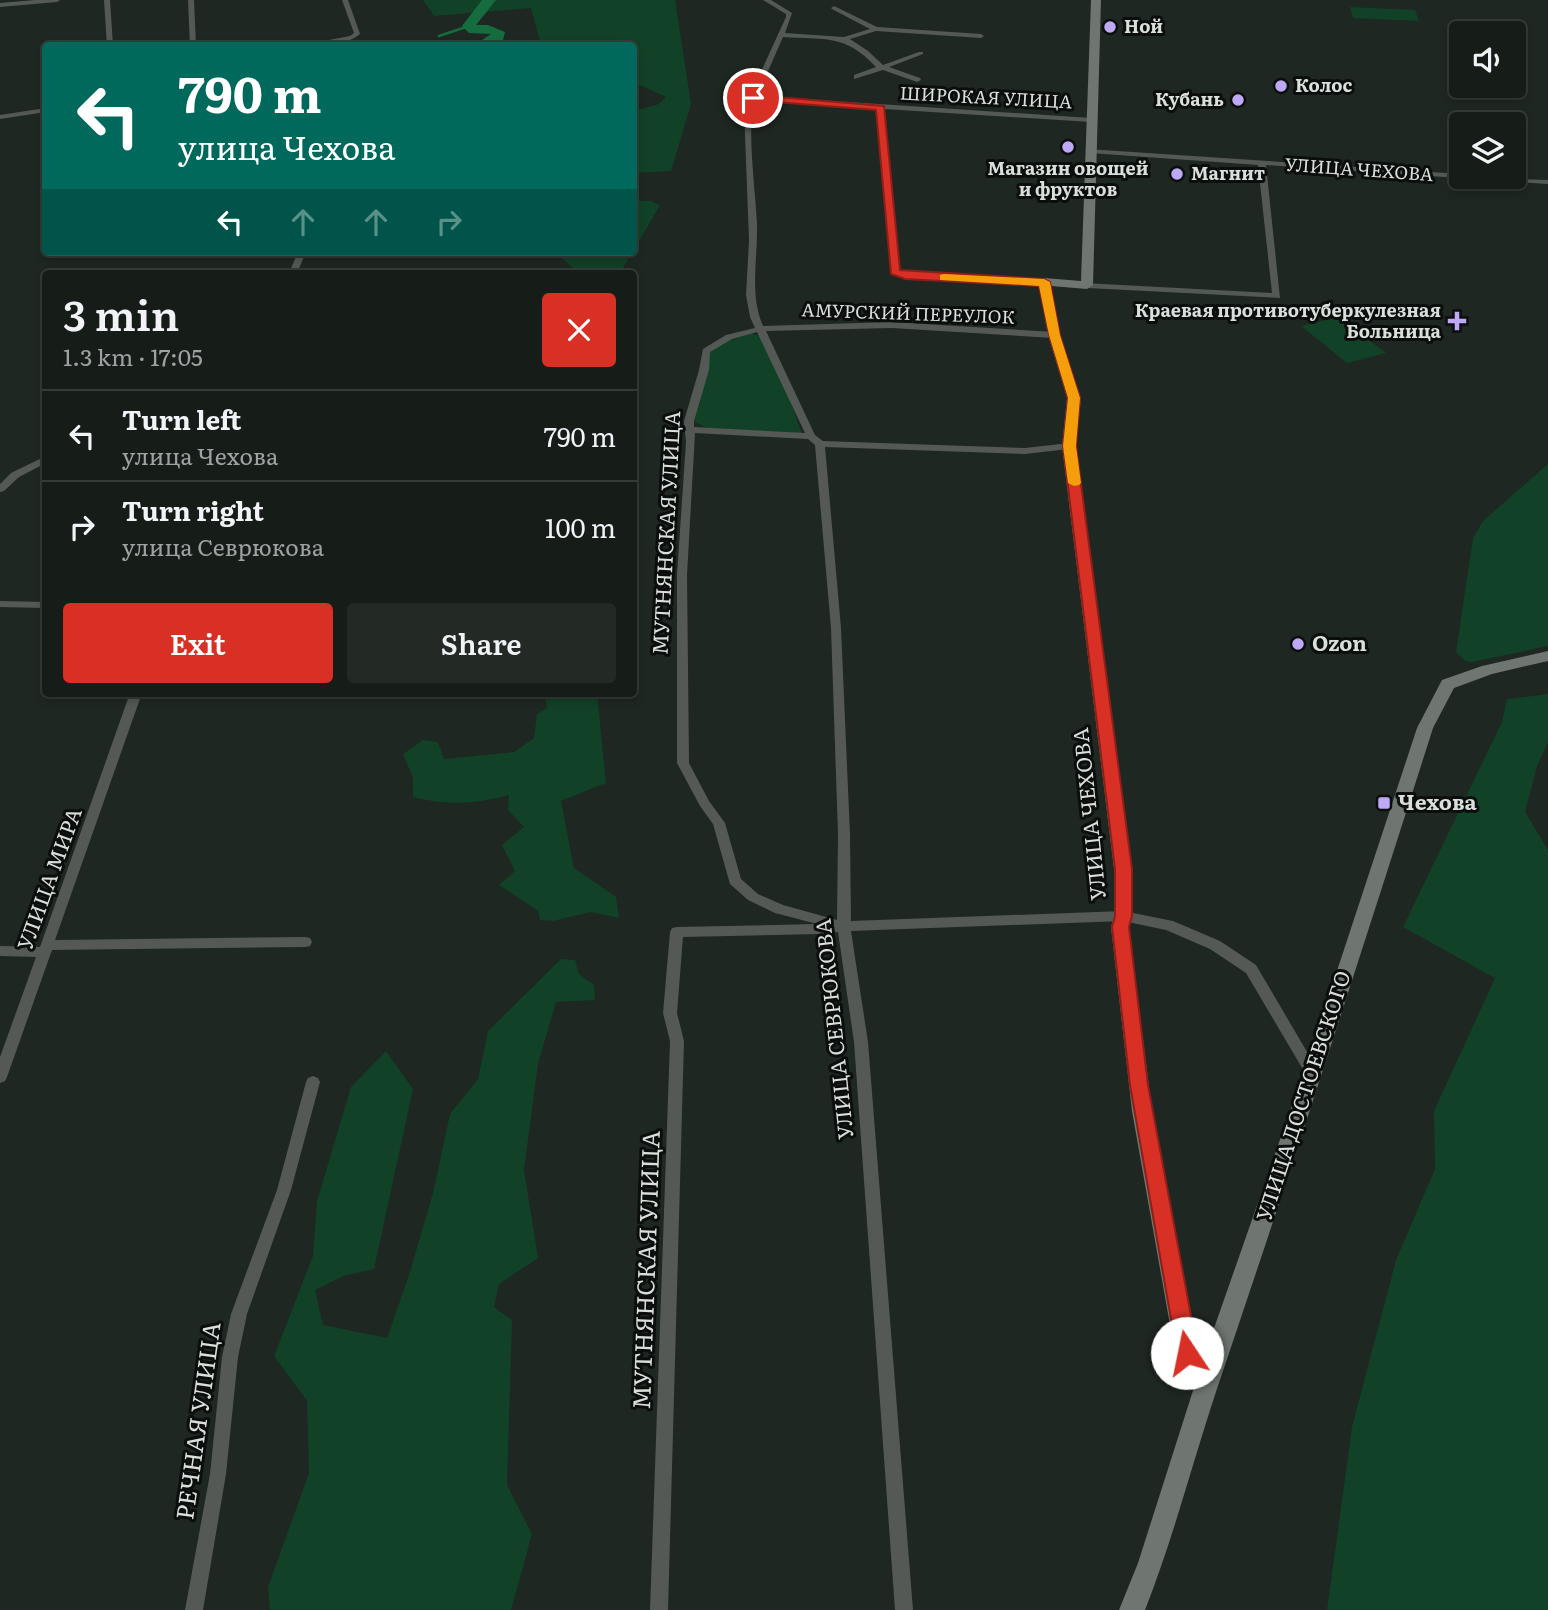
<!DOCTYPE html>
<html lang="en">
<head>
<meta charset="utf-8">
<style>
  :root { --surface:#161d19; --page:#232a26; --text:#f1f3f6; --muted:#9ea2a2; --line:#353b38; --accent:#d93025 }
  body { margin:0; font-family:Literata,serif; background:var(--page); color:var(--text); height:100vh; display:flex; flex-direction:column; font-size:26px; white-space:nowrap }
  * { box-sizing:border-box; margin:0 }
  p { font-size:23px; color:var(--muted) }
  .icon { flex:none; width:38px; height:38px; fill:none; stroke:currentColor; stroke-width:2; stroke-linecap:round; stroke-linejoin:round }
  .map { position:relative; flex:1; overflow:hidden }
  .side { position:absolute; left:42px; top:270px; width:595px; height:427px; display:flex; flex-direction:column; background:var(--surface); border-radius:7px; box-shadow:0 4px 10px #0003,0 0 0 2px var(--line) }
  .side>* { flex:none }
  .hud { position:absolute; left:42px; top:42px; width:595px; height:214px; border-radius:7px; box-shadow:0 4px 10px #0003,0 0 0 2px var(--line); background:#00695c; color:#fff; overflow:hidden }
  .controls { position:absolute; left:1449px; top:21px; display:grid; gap:14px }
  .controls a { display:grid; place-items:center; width:77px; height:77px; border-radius:7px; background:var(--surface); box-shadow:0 4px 10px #0003,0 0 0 2px var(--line); font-size:35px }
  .pin { position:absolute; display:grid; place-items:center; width:60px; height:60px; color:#fff; margin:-30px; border:4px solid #fff; border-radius:50%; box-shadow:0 2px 7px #0007 }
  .me { position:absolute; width:77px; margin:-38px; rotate:349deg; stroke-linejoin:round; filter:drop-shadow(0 0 5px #0008) }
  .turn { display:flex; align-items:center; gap:24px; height:147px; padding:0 21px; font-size:32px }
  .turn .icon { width:91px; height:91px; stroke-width:2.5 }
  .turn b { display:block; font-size:49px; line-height:60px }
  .lanes { display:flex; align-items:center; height:66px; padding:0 21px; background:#0003; justify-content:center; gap:35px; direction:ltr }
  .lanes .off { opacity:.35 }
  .round { display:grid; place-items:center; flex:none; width:74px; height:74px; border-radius:7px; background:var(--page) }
  .head { display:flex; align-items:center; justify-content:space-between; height:119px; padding:0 21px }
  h1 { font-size:42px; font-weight:600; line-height:52px }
  .cta { display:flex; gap:14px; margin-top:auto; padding:14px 21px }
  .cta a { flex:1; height:80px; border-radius:7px; background:var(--accent); color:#fff; font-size:28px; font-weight:600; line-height:80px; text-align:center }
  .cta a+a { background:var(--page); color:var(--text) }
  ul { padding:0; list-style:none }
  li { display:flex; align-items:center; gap:21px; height:91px; padding:0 21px; border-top:2px solid var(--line) }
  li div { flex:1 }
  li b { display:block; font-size:26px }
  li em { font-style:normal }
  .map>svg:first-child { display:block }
  .green { fill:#114126 }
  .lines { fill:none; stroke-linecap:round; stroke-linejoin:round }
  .stream { stroke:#156d3f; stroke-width:2.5 }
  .river { fill:#156d3f; fill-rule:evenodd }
  .street { fill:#545956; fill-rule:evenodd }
  .secondary { fill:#6f7671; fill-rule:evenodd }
  .route { fill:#d93025; stroke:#8d1f18; stroke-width:2 }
  .slow { fill:#f59e0b }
  .poi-dot { fill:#bda9f5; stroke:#0b0e0c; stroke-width:2.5 }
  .labels { text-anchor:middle; stroke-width:6; stroke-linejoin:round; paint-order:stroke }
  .far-poi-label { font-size:18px; font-weight:bold; fill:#d9dfdb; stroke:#0b0e0c; text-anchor:start }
  .far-street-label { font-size:18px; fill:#d9dfdb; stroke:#0b0e0c }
  .street-label { font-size:21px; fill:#d9dfdb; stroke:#0b0e0c }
  .poi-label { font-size:21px; font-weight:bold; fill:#d9dfdb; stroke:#0b0e0c; text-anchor:start }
  .near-street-label { font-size:24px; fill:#d9dfdb; stroke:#0b0e0c }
</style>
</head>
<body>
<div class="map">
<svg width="1548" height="1610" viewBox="0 0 1548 1610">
  <rect width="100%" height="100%" fill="#1e2721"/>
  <path class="green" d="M423,0h252l16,104 -20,67 -37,2v-57l4,-6 21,-6 7,-7 -24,-11 -8,1v-41l-93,-1 -10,-37 -97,8z
    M1350,7l65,3 4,11 -66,-3z
    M634,201h17l9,4 -26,45z
    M545,252h87l-12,21h-52l6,-4 -12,-11z
    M1339,317l47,36 -39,10 -46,-37z
    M752,333l9,4 29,63 12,34 -95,-6 -12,-6 -1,-7 15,-44v-20l15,-9z
    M1548,464v182l-76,16 -7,-1 -9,-9 17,-114 10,-17z
    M545,693h52l9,90 -45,18 13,67 42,29 3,21 -28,-6 -38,9 -13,-1 -2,-9 -39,-26 16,-14 -13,-26 22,-18 -16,-17 1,-15c-33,9 -62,11 -96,2v-19l-10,-24 20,-14 15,2 6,17 70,-7 20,-14 3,-24 10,-6z
    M1548,694v48l-11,24 -12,46 23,38v760h-221l25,-183 44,-167 39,-91 -1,-58 61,-133 -92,-51 99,-205 5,-23z
    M561,959l14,1 4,14 15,11 1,15 -39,2 -18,62 -14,106 14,88 -39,26 -5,23 18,13 -5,165 25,49 -21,76h-241l-2,-23 41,-114 -2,-72 -33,-45 39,-100 4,-55 34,-114 35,-36 27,38 -39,180 -31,7 -28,14 8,35 64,13 23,-66 24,-83 16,-75 28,-35 10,-48z"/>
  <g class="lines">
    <path class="stream" d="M439,36l30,-10"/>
    <path class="river" d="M482,0h14l-20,25h12l17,7 -2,8 -11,6h-19l18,-12 -22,-1 -7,-7z"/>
    <path class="street" d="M35,0h25l-3,2 -57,5v-4z
      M104,0h6l3,46h-6z
      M188,0h6l2,46h-6z
      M342,0h6l12,34c-15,13 -44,12 -63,12l53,-10 4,-3z
      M763,0h8l21,13 -7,20 59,4 26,-8 -38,-20 -1,-1 3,-2 43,21 104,7 3,2 -3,2 -105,-7 -26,8 18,12 15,14 36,-13h4v2l-34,13 31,11 1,2 -4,2 -34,-12 -29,9v-4l22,-8c-31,-33 -50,-27 -93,-30l-26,59 334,22 4,2 -4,2 -207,-13 15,162 148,9v4l-3,1 -139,-7 -13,-4 -16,-166 -121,-8 -3,9c-3,38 3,77 5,115 1,34 -8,70 6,102l129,-4 162,10 4,3 -4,3 -162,-10 -126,3 49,104 8,6 202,7 44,-5 5,3 -5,3 -44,5 -200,-7 16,181 9,206 1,87 272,-10 50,10 47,20 36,24 64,109 -2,4 -5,2 -5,-2 -62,-105 -36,-24 -44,-19 -43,-9 -272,10 17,111 45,568h-18l-41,-568 -16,-110 -17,2 -138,3 -6,76 7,28 -16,569h-18l20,-569 -7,-28 7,-81 2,-4 5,-1 140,-3 -42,-11 -27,-13 -18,-16 -17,-60 -13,-18 -23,-43v-188l9,-133 -2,-21 15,-51 4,-21 23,-14 29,-7 -5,-11 -4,-22 3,-55 -5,-131 42,-92v-3zM757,332l48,101 -111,-6v-6l15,-51 1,-18 22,-13zM695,433l113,6 7,6 16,183 7,206 -1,86 -54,-15 -25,-11 -17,-15 -16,-56 -16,-22 -20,-38 -2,-188z
      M46,108v4l-46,7v-4z
      M1087,149l374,25v3l87,3v4l-282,-19 14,133 -193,-10 -3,-1v-4l188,10 -14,-128 -168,-12 -4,-2z
      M298,252h8l-9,21h-8z
      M46,456v7l-27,14 -15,14 -4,1v-8l11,-11z
      M0,601l46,1v6l-46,-1z
      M130,693h12l-87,247 250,-3 5,1 2,4 -2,4 -5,1 -253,3 -45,127 -2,4 -5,2v-26l36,-100 -36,-1v-10l40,1z
      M313,1076l5,2 2,4 -29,108 -44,124 -9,43 -12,117 -23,136h-18l25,-136 12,-117 9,-43 46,-124 29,-108 2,-4z"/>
    <path class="secondary" d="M1091,0h10l-8,285 -6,4 -36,-3 9,49 21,63 -5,48 56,423v47l-3,11 23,184 45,236 8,7 98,-280 114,-346 25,-48 40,-14 66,-15v10l-56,13 -38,14 -21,40c-68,214 -137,427 -209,640 -28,81 -48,163 -79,242h-26l19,-47 59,-185 -18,-17 -4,-8 -43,-242 -21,-184 3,-11v-47l-52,-423 5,-48 -19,-63 -10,-53 6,-4 37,3z"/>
  </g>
  <path class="route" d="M753,95l131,11 16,164 144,9 6,3 10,53 20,63 -4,48 56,423v47l-3,11 19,158 50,268 -3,7 -8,3 -7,-3 -3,-7 -47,-268 -18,-158 3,-11v-47l-52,-423 5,-48 -19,-63 -10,-49 -134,-7 -14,-5 -15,-164 -126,-10 -2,-2z"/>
  <path class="slow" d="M944,274l100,5 6,3 10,53 20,63 -4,48 5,37 -2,2 -5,1 -6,-3 -5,-37 5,-48 -19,-63 -10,-49 -99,-6v-5z"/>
  <g class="poi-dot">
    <circle cx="1110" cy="27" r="7"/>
    <circle cx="1281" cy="86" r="7"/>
    <circle cx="1238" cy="100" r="7"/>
    <circle cx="1068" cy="147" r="7"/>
    <circle cx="1177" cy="174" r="7"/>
    <path d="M1453.5 310.5h7v7h7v7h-7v7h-7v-7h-7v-7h7z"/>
    <circle cx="1298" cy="644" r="7"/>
    <rect x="1377" y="796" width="14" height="14" rx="3.5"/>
  </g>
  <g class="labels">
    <g class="far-poi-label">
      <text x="1124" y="33">Ной</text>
      <text x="1295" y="92">Колос</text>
      <text x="1224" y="106" text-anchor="end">Кубань</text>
      <text x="1068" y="175" text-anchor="middle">Магазин овощей<tspan x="1068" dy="21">и фруктов</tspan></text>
      <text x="1191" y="180">Магнит</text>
      <text x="1441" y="317" text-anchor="end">Краевая противотуберкулезная<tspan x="1441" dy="21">Больница</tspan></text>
    </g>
    <g class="far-street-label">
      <text transform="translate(986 98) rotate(3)" y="6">ШИРОКАЯ УЛИЦА</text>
      <text transform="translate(1359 170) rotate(4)" y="6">УЛИЦА ЧЕХОВА</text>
      <text transform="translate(908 314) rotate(2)" y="6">АМУРСКИЙ ПЕРЕУЛОК</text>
    </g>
    <g class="street-label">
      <text transform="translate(667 533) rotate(-87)" y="7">МУТНЯНСКАЯ УЛИЦА</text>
      <text transform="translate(1090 814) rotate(-96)" y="7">УЛИЦА ЧЕХОВА</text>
      <text transform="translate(50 879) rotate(-70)" y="7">УЛИЦА МИРА</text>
      <text transform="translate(835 1029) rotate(-96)" y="7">УЛИЦА СЕВРЮКОВА</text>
      <text transform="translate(1304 1096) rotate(-72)" y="7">УЛИЦА ДОСТОЕВСКОГО</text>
    </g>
    <g class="poi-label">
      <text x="1312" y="651">Ozon</text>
      <text x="1398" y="810">Чехова</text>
    </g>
    <g class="near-street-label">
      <text transform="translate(647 1270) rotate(-88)" y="8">МУТНЯНСКАЯ УЛИЦА</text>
      <text transform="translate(199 1421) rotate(-82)" y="8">РЕЧНАЯ УЛИЦА</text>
    </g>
  </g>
</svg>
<div class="controls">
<a><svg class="icon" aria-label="sound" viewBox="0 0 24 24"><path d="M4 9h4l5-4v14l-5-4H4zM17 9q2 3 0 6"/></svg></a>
<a><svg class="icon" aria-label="layers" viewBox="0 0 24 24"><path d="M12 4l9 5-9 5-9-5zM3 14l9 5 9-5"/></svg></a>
</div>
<div class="pin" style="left:753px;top:98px;background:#d93025"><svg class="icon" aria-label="arrive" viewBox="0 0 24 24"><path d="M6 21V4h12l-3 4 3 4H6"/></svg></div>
<svg class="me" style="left:1187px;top:1353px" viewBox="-20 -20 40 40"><circle r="19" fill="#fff"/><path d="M0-13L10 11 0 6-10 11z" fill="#d93025"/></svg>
<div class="hud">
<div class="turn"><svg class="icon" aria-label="left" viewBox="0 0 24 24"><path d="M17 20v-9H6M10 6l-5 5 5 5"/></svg><div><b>790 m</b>улица Чехова</div></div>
<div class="lanes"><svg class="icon" aria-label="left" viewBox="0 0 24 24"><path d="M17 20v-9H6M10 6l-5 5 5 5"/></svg><svg class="icon off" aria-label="ahead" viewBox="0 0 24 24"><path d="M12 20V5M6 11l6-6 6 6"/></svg><svg class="icon off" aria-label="ahead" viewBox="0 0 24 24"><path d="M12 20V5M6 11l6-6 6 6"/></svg><svg class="icon off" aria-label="right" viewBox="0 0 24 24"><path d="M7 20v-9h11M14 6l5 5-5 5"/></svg></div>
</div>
<section class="side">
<div class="head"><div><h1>3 min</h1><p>1.3 km · 17:05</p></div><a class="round" style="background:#d93025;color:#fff"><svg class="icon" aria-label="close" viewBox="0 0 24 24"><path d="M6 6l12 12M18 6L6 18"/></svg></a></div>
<ul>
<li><svg class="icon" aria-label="left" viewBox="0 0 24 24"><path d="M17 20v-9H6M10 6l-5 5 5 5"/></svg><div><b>Turn left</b><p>улица Чехова</p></div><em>790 m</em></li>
<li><svg class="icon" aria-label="right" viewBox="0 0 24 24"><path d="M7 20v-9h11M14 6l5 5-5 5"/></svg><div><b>Turn right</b><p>улица Севрюкова</p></div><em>100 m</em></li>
</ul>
<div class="cta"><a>Exit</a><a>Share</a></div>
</section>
</div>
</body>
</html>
